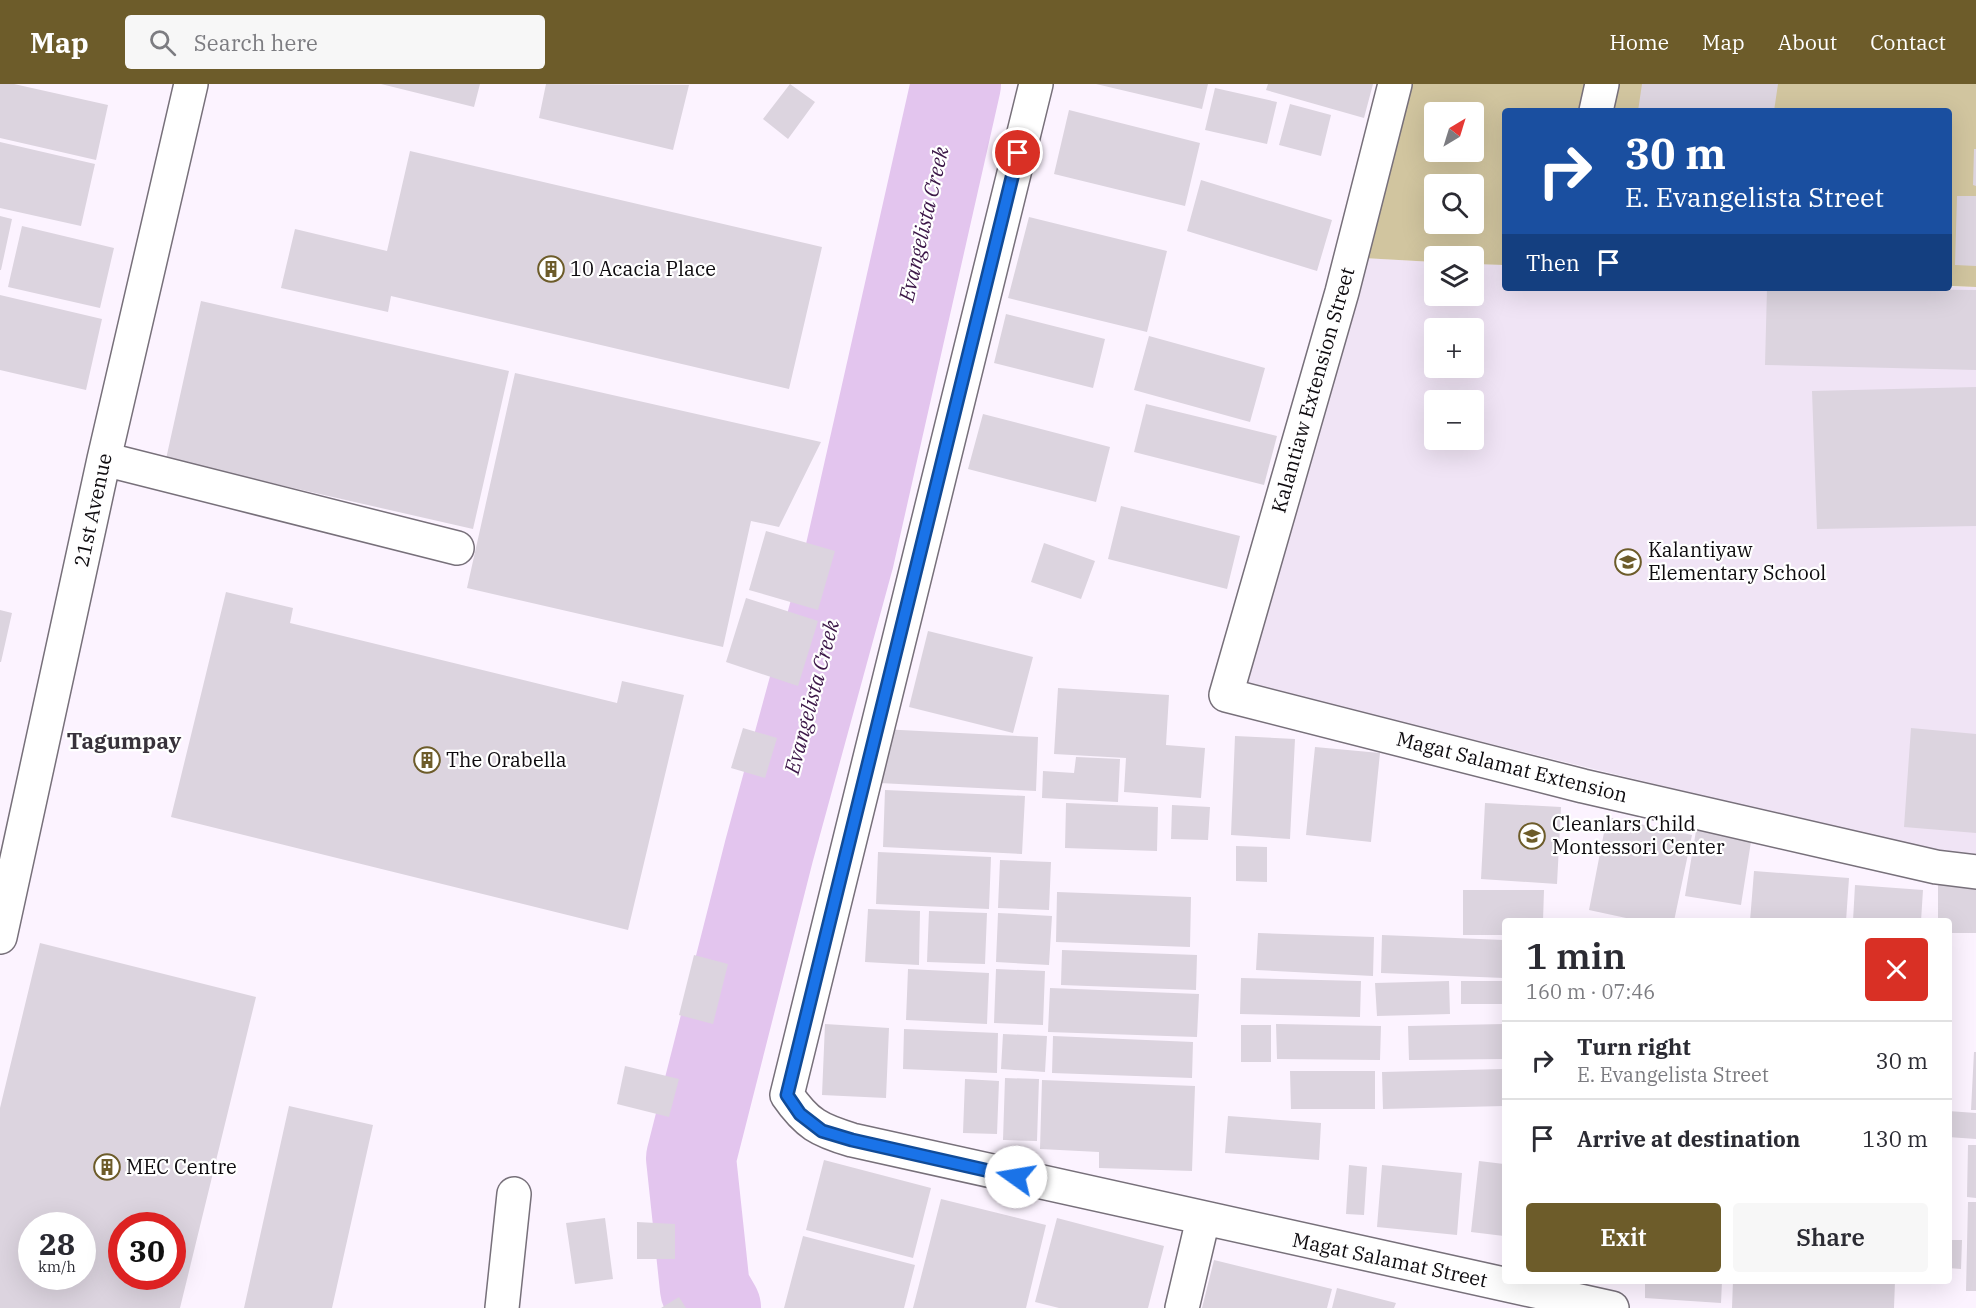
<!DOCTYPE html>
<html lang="en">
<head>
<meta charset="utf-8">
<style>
  :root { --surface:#fff; --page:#f7f7f7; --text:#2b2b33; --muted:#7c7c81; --line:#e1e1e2; --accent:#6d5c2a }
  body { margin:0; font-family:"IBM Plex Serif",serif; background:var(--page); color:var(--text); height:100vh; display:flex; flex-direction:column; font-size:22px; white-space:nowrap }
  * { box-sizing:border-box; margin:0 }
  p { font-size:20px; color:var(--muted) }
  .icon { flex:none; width:33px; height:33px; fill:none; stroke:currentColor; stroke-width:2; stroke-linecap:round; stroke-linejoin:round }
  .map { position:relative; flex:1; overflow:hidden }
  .details { position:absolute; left:1502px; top:834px; width:450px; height:366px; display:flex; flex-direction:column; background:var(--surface); border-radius:6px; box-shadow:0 6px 24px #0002 }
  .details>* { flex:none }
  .guide { position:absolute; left:1502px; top:24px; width:450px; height:183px; border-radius:6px; box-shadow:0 6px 24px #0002; background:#1a4fa0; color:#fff; overflow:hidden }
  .needle { width:39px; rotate:38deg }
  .tools { position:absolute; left:1424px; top:18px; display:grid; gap:12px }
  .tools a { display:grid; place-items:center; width:60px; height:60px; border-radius:6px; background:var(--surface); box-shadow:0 6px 24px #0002; font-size:30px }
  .speed { position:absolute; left:18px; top:1128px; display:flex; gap:12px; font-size:30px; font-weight:700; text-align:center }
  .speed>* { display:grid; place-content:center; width:78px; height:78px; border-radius:50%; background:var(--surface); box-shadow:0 6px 24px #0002; line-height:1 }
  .speed small { font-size:15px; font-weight:400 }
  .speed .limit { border:9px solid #d22; background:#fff; color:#111 }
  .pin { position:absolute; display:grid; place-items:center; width:51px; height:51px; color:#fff; margin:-26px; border:3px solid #fff; border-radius:50%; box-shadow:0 2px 6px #0007 }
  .me { position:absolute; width:66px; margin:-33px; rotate:283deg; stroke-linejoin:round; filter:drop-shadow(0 0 4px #0008) }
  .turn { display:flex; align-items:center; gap:21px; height:126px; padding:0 24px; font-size:27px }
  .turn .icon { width:78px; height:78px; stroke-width:2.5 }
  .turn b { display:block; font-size:42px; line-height:51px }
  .then { display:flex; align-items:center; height:57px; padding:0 24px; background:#0003; gap:12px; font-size:22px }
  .round { display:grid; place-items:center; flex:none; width:63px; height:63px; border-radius:6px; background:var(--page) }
  .overview { display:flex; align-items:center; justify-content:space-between; height:102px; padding:0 24px }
  h1 { font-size:36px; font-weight:600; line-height:45px }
  .cta { display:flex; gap:12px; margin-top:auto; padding:12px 24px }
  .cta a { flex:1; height:69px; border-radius:6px; background:var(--accent); color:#fff; font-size:24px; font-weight:600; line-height:69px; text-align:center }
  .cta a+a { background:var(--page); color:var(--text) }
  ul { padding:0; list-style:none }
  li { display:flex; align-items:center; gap:18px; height:78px; padding:0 24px; border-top:2px solid var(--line) }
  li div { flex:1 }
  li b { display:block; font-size:22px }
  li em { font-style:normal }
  header { display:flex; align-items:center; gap:36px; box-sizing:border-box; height:84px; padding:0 30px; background:var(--accent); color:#fff }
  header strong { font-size:28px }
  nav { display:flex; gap:33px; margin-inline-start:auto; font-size:21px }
  .search { width:420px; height:54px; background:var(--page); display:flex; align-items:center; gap:15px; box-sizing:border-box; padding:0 21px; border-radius:6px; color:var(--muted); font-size:22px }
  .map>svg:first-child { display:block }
  .built { fill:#f0e4f5; fill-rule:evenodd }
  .green { fill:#d1c59f; fill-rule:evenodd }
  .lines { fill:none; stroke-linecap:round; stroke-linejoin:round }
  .river { stroke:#e3c5ee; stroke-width:90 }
  .building { fill:#dcd4df; fill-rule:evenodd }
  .minor-casing { stroke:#77707a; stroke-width:36 }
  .minor { stroke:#fff; stroke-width:33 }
  .route-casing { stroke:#114b97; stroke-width:15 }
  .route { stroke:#1a73e8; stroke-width:10 }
  .labels { text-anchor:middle; stroke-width:4.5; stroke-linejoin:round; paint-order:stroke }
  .poi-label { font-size:20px; fill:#0e0b0f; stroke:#fff; text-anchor:start }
  .street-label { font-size:20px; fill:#0e0b0f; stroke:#fff }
  .water-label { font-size:21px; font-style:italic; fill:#3c1748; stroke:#fff }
  .quarter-label { font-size:22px; font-weight:bold; fill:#38323b; stroke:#fff }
</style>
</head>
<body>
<header>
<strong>Map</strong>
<div class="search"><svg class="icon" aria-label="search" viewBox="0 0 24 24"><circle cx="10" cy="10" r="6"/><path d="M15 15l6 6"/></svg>Search here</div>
<nav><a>Home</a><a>Map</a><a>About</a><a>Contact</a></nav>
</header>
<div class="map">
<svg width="1976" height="1224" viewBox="0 0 1976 1224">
  <rect width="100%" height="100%" fill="#fcf3ff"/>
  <path class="built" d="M1363,174l71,4v34h39v-32l31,1v23l472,-1v570l-54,-8 -677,-165zM1434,244h39v40h-39zM1434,316h39v40h-39z"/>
  <path class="green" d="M1411,0h565v203l-27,-1 -1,-175h-444v154l-31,-1v-8h-39v6l-71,-4zM1434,28h39v40h-39zM1434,100h39v40h-39z"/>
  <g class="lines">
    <path class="river" d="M716,1224l-11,-19 -14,-131 78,-307 80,-293 107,-474"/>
  </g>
  <path class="building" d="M0,0h14l94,21 -12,55 -96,-22z
    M381,0h99l-6,23z
    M546,0l143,1 -16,65 -134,-32z
    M790,0l25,18 -27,37 -25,-20z
    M1096,0h112l-6,25z
    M1268,0h105l-9,34 -98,-28z
    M1642,0h136l-4,27h-136z
    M1215,4l62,14 -10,42 -62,-14z
    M1290,20l41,11 -10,41 -42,-11z
    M1069,26l131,33 -15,63 -131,-32z
    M0,58l95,22 -14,62 -81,-18z
    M1974,65h2v37l-3,-1z
    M410,67l412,96 -33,142 -398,-93 -3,16 -107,-24 14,-59 92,22z
    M1201,96l131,40 -15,51 -130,-40z
    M1957,112h19v70l-21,-1z
    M0,132l12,3 -11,51h-1z
    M1029,133l138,34 -20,81 -139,-34z
    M22,142l92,22 -14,60 -92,-21z
    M1767,204l209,2v80l-211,-5z
    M0,211l102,24 -16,71 -86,-20z
    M201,217l308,70 -36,158 -307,-70z
    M1006,230l99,25 -12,49 -99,-25z
    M1149,252l116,32 -15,54 -116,-32z
    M515,289l306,69 -42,85 -28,-6 -28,126 -256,-59z
    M1976,303v139l-159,3 -5,-138z
    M1146,320l131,32 -13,49 -130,-33z
    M983,330l127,33 -14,55 -128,-33z
    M1121,422l119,30 -13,53 -119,-30z
    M766,447l69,20 -17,59 -69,-20z
    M1044,459l51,18 -14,38 -50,-17z
    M226,508l67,16 -3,15 327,80 5,-22 62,14 -56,235 -457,-113z
    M746,514l72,23 -20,65 -72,-24z
    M0,526l12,3 -11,49h-1z
    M928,547l105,26 -20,76 -104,-26z
    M1058,604l111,7 -3,50 39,3 -4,50 -77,-6 2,-34 -72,-4z
    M743,644l34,10 -12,40 -34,-10z
    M1911,644l65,6v99l-72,-6z
    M881,645l157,8 -2,54 -157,-8z
    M1235,652l60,3 -5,100 -59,-4z
    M1315,663l65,6 -9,89 -65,-7z
    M1076,673l44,2 -2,43 -76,-4 1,-27 31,2z
    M885,706l140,6 -3,58 -139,-7z
    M1066,719l92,4 -1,44 -92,-3z
    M1485,719l76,4 -4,77 -76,-5z
    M1172,721l38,2 -2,33 -37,-1z
    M1607,733l85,18 -18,86h-34l-51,-11z
    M1698,735l55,10 -12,76 -56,-9z
    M1236,762l31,1v35l-31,-1z
    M878,768l113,5 -2,52 -113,-5z
    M1000,776l51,2 -2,48 -51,-2z
    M1754,787l95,7 -3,43h-96z
    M1938,800h38v49h-28v-12h-10z
    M1855,801l68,5 -2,31h-68z
    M1463,806h81l-1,31h-39v14h-41z
    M1057,808l134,5 -1,50 -134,-5z
    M868,825l52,2 -1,54 -54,-3z
    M929,827l58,2 -2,51 -58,-2z
    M998,829l54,3 -3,49 -53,-3z
    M1258,849l116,4 -1,39 -117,-6z
    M1382,851l122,5v38l-123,-5z
    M40,859l216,54 -76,311h-180v-200zM32,1142h50v50h-50zM122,1142h50v50h-50z
    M1062,866l135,5 -1,35 -135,-5z
    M694,871l34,9 -15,60 -34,-9z
    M908,885l81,4 -2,51 -81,-4z
    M996,885l49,2 -2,54 -49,-2z
    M1241,894l120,3 -1,36 -120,-3z
    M1449,897l1,33 -73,2 -2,-33z
    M1461,897h43v23h-43z
    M1050,904l149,6 -2,43 -149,-5z
    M825,940l64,4 -3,70 -64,-3z
    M1276,940l105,2 -1,34 -103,-1z
    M1504,940v35l-95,1 -1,-34z
    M1241,941h30v37h-30z
    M904,945l94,4 -1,40 -94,-4z
    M1003,950l44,2 -2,36 -44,-3z
    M1053,952l140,6 -1,36 -140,-5z
    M1974,968h2v58h-5z
    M625,982l54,13 -10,38 -52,-13z
    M1504,985v37l-121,3 -1,-37z
    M1290,987h85v38h-84z
    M1005,994l34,1 -2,62 -34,-1z
    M965,995l34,2 -2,53 -34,-1z
    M1042,996l153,6 -3,85 -93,-3v-16l-59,-3z
    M289,1022l84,19 -41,183h-88z
    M1948,1027l28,2v26l-28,-2z
    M1228,1032l93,7 -2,37 -94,-7z
    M1968,1061h8v53l-9,-1z
    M824,1076l107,28 -18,70 -107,-28z
    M1479,1077l25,3v72l-33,-4z
    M1349,1081l18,2 -3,48 -18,-1z
    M1382,1081l80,8 -5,62 -80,-8z
    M941,1115l105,26 -20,83h-113z
    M1968,1118h8v89h-10z
    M605,1134l8,61 -38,5 -9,-61z
    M1057,1134l107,28 -16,62h-89l-24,-6z
    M637,1138l38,2v35h-38z
    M803,1152l112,29 -11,43h-120z
    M1948,1156h14l-1,29 -13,-1z
    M1214,1176l118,29 -5,19h-125z
    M1645,1197h77l-1,22 -76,-5z
    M1733,1197h162l-1,27h-162z
    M1337,1204l59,15 -2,5h-62z
    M679,1213l7,11h-25z"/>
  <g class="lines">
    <g class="minor-casing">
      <path id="minor" d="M1036,0l-249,1011c20,29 32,35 65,45l760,168
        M1395,0l-53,208 -116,403 357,91 353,81 40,5
        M1596,27l6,-27
        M104,375l353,89
        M0,853l104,-478 87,-375
        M502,1224l12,-114
        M1182,1224l21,-89"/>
    </g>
    <use href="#minor" class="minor"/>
  </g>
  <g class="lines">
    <g class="route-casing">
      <path id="route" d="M1016,1093l-164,-37 -30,-9 -22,-17 -13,-19 231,-942"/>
    </g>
    <use href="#route" class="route"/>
  </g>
  <defs>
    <g id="building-ring" transform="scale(1.35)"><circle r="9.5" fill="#fff" stroke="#6d5c2a" stroke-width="1.5"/><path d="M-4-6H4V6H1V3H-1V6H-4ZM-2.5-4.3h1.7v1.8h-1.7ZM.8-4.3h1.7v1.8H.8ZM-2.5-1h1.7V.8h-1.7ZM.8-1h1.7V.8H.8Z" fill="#6d5c2a"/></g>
    <g id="school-ring" transform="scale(1.35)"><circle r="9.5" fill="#fff" stroke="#6d5c2a" stroke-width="1.5"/><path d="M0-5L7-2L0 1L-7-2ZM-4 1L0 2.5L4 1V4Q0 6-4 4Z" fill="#6d5c2a"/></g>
  </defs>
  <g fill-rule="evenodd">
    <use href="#building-ring" x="551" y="185"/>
    <use href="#school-ring" x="1628" y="478"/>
    <use href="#building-ring" x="427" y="676"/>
    <use href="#school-ring" x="1532" y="752"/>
    <use href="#building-ring" x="107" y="1083"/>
  </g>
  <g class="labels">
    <g class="poi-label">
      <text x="570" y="192">10 Acacia Place</text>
      <text x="1648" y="473">Kalantiyaw<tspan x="1648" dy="23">Elementary School</tspan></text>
      <text x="446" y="683">The Orabella</text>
      <text x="1552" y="747">Cleanlars Child<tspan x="1552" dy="23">Montessori Center</tspan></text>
      <text x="126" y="1090">MEC Centre</text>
    </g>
    <g class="street-label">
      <text transform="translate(1313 306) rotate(-74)" y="7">Kalantiaw Extension Street</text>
      <text transform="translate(93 426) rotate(-78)" y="7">21st Avenue</text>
      <text transform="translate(1512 683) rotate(14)" y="7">Magat Salamat Extension</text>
      <text transform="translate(1390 1176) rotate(12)" y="7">Magat Salamat Street</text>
    </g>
    <g class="water-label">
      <text transform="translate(924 140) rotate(-77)" y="7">Evangelista Creek</text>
      <text transform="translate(812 613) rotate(-75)" y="7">Evangelista Creek</text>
    </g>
    <g class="quarter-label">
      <text x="124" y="665">Tagumpay</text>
    </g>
  </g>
</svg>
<div class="tools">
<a><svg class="needle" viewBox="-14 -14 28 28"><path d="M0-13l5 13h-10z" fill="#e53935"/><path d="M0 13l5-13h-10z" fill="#7c7c81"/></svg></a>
<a><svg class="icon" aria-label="search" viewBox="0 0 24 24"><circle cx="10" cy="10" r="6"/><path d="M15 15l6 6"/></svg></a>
<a><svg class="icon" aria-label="layers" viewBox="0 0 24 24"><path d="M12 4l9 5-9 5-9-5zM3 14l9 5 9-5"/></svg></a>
<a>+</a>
<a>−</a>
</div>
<div class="speed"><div>28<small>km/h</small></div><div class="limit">30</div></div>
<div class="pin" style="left:1018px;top:69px;background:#d93025"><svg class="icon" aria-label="arrive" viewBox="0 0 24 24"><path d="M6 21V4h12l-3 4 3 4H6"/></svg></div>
<svg class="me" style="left:1016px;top:1093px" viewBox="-20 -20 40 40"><circle r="19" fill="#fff"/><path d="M0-13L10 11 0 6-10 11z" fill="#1a73e8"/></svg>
<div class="guide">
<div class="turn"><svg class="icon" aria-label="right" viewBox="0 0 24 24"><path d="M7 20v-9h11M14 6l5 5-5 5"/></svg><div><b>30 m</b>E. Evangelista Street</div></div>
<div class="then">Then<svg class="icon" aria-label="arrive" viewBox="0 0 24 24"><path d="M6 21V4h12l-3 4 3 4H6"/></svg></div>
</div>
<section class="details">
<div class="overview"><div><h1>1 min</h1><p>160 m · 07:46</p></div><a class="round" style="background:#d93025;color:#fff"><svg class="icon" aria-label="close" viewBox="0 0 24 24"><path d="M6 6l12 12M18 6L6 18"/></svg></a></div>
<ul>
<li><svg class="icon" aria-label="right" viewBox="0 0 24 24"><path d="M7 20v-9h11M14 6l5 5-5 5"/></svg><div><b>Turn right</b><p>E. Evangelista Street</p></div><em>30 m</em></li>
<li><svg class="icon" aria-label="arrive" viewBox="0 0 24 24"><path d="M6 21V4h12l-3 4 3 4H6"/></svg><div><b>Arrive at destination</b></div><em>130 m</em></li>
</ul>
<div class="cta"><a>Exit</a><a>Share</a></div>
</section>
</div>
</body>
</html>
